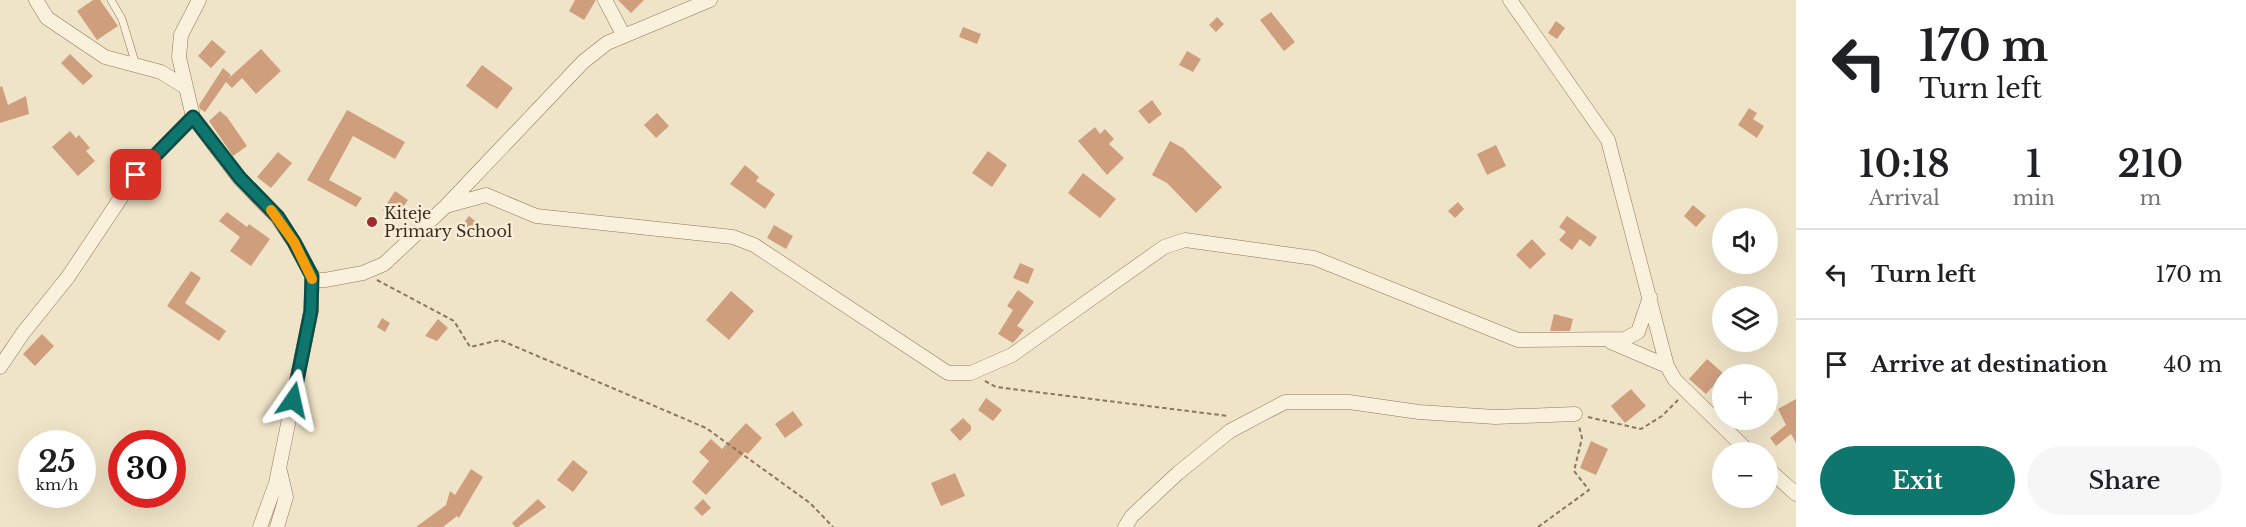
<!DOCTYPE html>
<html lang="en">
<head>
<meta charset="utf-8">
<style>
  :root { --surface:#fff; --page:#f6f6f6; --text:#202124; --muted:#757577; --line:#e0e0e0; --accent:#0f766e }
  body { margin:0; font-family:"Libre Baskerville",serif; background:var(--page); color:var(--text); height:100vh; display:flex; flex-direction:column; font-size:22px; white-space:nowrap }
  * { box-sizing:border-box; margin:0 }
  p { font-size:20px; color:var(--muted) }
  .icon { flex:none; width:33px; height:33px; fill:none; stroke:currentColor; stroke-width:2; stroke-linecap:round; stroke-linejoin:round }
  .map { position:relative; flex:1; overflow:hidden }
  .sheet { display:flex; flex-direction:column; background:var(--surface); width:450px }
  .sheet>* { flex:none }
  .guide { background:#fff; color:var(--text); overflow:hidden }
  .fabs { position:absolute; left:1712px; top:208px; display:grid; gap:12px }
  .fabs a { display:grid; place-items:center; width:66px; height:66px; border-radius:50%; background:var(--surface); box-shadow:0 6px 24px #0002; font-size:30px }
  .speed { position:absolute; left:18px; top:430px; display:flex; gap:12px; font-size:30px; font-weight:700; text-align:center }
  .speed>* { display:grid; place-content:center; width:78px; height:78px; border-radius:50%; background:var(--surface); box-shadow:0 6px 24px #0002; line-height:1 }
  .speed small { font-size:15px; font-weight:400 }
  .speed .limit { border:9px solid #d22; background:#fff; color:#111 }
  .pin { position:absolute; display:grid; place-items:center; width:51px; height:51px; color:#fff; margin:-26px; border-radius:12px; box-shadow:0 3px 9px #0006 }
  .me { position:absolute; width:66px; margin:-33px; rotate:11deg; stroke-linejoin:round; filter:drop-shadow(0 0 4px #0008) }
  .turn { display:flex; align-items:center; gap:21px; height:126px; padding:0 24px; font-size:27px }
  .turn .icon { width:78px; height:78px; stroke-width:2.5 }
  .turn b { display:block; font-size:42px; line-height:51px }
  .eta { display:flex; justify-content:space-evenly; align-items:center; height:102px; text-align:center }
  .eta b { font-size:36px; font-weight:600; line-height:42px }
  .cta { display:flex; gap:12px; margin-top:auto; padding:12px 24px }
  .cta a { flex:1; height:69px; border-radius:36px; background:var(--accent); color:#fff; font-size:24px; font-weight:600; line-height:69px; text-align:center }
  .cta a+a { background:var(--page); color:var(--text) }
  ul { padding:0; list-style:none }
  li { display:flex; align-items:center; gap:18px; height:90px; padding:0 24px; border-top:2px solid var(--line) }
  li div { flex:1 }
  li b { display:block; font-size:22px }
  li em { font-style:normal }
  main { display:flex; flex:1; min-height:0 }
  .map>svg:first-child { display:block }
  .building { fill:#cf9f7d }
  .lines { fill:none; stroke-linecap:round; stroke-linejoin:round }
  .service-casing { stroke:#8d765c; stroke-width:8 }
  .minor-casing { stroke:#8d765c; stroke-width:15 }
  .path { stroke:#8d765c; stroke-width:2; stroke-dasharray:4.5 3; stroke-linecap:butt }
  .service { stroke:#faf1dc; stroke-width:7 }
  .minor { stroke:#faf1dc; stroke-width:14 }
  .route-casing { stroke:#0a4d48; stroke-width:15 }
  .route { stroke:#0f766e; stroke-width:10 }
  .slow { stroke:#f59e0b; stroke-width:10 }
  .poi-dot { fill:#9e2a2b; stroke:#f7eed8; stroke-width:2 }
  .labels { text-anchor:middle; stroke-width:5; stroke-linejoin:round; paint-order:stroke }
  .poi-label { font-size:16px; fill:#3d2e20; stroke:#f7eed8; text-anchor:start }
</style>
</head>
<body>
<main>
<div class="map">
<svg width="1796" height="527" viewBox="0 0 1796 527">
  <rect width="100%" height="100%" fill="#f0e4c8"/>
  <path class="building" d="M93,0h7l18,26 -21,14 -20,-29z
    M575,0h21l-12,20 -15,-9z
    M618,0h26l-13,13z
    M1271,12l24,30 -11,9 -24,-31z
    M1217,17l7,7 -8,8 -7,-7z
    M1556,21l9,7 -8,11 -9,-6z
    M963,27l18,7 -4,10 -18,-7z
    M212,40l14,12 -15,16 -13,-12z
    M261,49l20,22 -25,23 -14,-16 -10,10 -6,-6 -21,30 -5,-3 -1,-4 24,-37 8,7 -2,3z
    M1187,51l14,8 -8,13 -14,-7z
    M70,54l23,22 -10,9 -22,-22z
    M482,65l31,23 -16,21 -31,-23z
    M2,86l6,19 18,-9 3,18 -29,9v-36z
    M1152,100l10,14 -13,10 -11,-13z
    M1749,108l8,5 -4,6 11,7 -7,12 -19,-13z
    M347,110l58,32 -10,17 -42,-23 -24,44 33,18 -6,9 -49,-27z
    M220,111l7,6 20,29 -14,10 -24,-35z
    M657,113l12,13 -13,12 -12,-13z
    M1095,127l5,7 5,-5 9,10 -5,5 15,14 -17,17 -29,-34z
    M70,131l6,7 3,-3 11,13 -4,3 9,10 -17,15 -26,-29z
    M1170,141l13,7 39,39 -26,26 -29,-30 -15,-8z
    M1496,145l10,21 -19,9 -10,-21z
    M988,151l19,14 -15,22 -20,-14z
    M278,152l14,11 -21,25 -14,-11z
    M745,165l14,12 -3,4 19,13 -10,15 -35,-25z
    M1083,173l33,26 -16,19 -32,-25z
    M395,191l13,9 -12,18 -13,-8z
    M1458,202l6,7 -9,9 -7,-7z
    M1693,205l13,11 -10,11 -12,-11z
    M227,212l20,15 2,-3 21,15 -19,27 -21,-15 10,-14 -21,-16z
    M469,216l12,10 -9,10 -11,-10z
    M1567,216l30,21 -7,10 -10,-8 -8,11 -13,-10 7,-8 -7,-5z
    M774,225l19,11 -7,13 -19,-11z
    M1532,239l14,15 -16,15 -14,-14z
    M1020,263l14,6 -6,15 -15,-6z
    M191,271l10,7 -16,25 41,28 -7,10 -52,-35z
    M1018,290l16,12 -17,24 7,4 -11,13 -15,-9 15,-24 -6,-4z
    M731,291l23,20 -25,29 -23,-20z
    M1554,314l19,5 -3,12h-20z
    M382,318l8,5 -5,9 -8,-5z
    M438,319l10,9 -11,13 -12,-5z
    M42,334l12,12 -19,20 -12,-12z
    M1707,359l17,15 -18,20 -17,-15z
    M1631,389l15,17 -21,17 -14,-17z
    M986,398l16,12 -9,11 -15,-11z
    M1796,399v44l-5,-9 -15,12 -6,-8 16,-13 -8,-16z
    M793,411l10,14 -18,13 -10,-14z
    M963,418l8,8v4l-11,11 -10,-11z
    M746,423l16,15 -14,16 -3,-2 -39,43 -14,-13 17,-21 -10,-9 12,-13 11,10z
    M1591,441l17,8 -12,26 -16,-7z
    M573,460l15,12 -15,20 -16,-12z
    M471,469l12,8 -24,41 -2,-2 -14,11h-27l30,-22 4,-14 5,4z
    M955,473l10,23 -24,10 -10,-23z
    M538,499l8,8 -28,20h-3l-3,-4z
    M703,499l8,9 -9,8 -8,-8z"/>
  <g class="lines">
    <g class="service-casing">
      <path id="service" d="M111,0l11,19 14,46"/>
    </g>
    <g class="minor-casing">
      <path id="minor" d="M36,0l11,18 58,39 56,15 24,15
        M199,0l-18,35 -2,22 14,60 46,61 38,39 17,25 18,34
        M605,0l19,36
        M1510,0l98,140 59,226 8,14 75,73
        M446,206l40,-11 50,21 197,21 21,8 194,128h23l41,-18 152,-108 21,-7 129,18 204,82 107,-1 13,-7 12,-35
        M1611,342l56,24
        M0,367l23,-34 45,-56 68,-102 57,-58
        M1767,468l29,26
        M260,527l16,-44 35,-172 1,-35 6,4h7l38,-7 21,-9 62,-58 137,-144 24,-19 103,-43
        M277,527l9,-30 -6,-26
        M1125,527l7,-11 46,-43 52,-42 55,-29h64l70,10 76,5 80,-3"/>
    </g>
    <path class="path" d="M377,280l77,41 16,26 30,-7 206,88 104,75 23,24
      M985,381l11,6 232,29
      M1588,417l53,12 21,-13 16,-16
      M1538,527l51,-37 -15,-19 8,-33 -3,-12"/>
    <use href="#service" class="service"/>
    <use href="#minor" class="minor"/>
  </g>
  <g class="lines">
    <g class="route-casing">
      <path id="route" d="M136,175l57,-58 47,61 38,39 16,25 18,34 -1,35 -18,89"/>
    </g>
    <use href="#route" class="route"/>
    <path class="slow" d="M271,210l23,32 18,37"/>
  </g>
  <circle class="poi-dot" cx="372" cy="222" r="6"/>
  <g class="labels">
    <g class="poi-label">
      <text x="384" y="219">Kiteje<tspan x="384" dy="18">Primary School</tspan></text>
    </g>
  </g>
</svg>
<div class="fabs">
<a><svg class="icon" aria-label="sound" viewBox="0 0 24 24"><path d="M4 9h4l5-4v14l-5-4H4zM17 9q2 3 0 6"/></svg></a>
<a><svg class="icon" aria-label="layers" viewBox="0 0 24 24"><path d="M12 4l9 5-9 5-9-5zM3 14l9 5 9-5"/></svg></a>
<a>+</a>
<a>−</a>
</div>
<div class="speed"><div>25<small>km/h</small></div><div class="limit">30</div></div>
<div class="pin" style="left:136px;top:175px;background:#d93025"><svg class="icon" aria-label="arrive" viewBox="0 0 24 24"><path d="M6 21V4h12l-3 4 3 4H6"/></svg></div>
<svg class="me" style="left:293px;top:400px" viewBox="-20 -20 40 40"><path d="M0-17L14 15 0 8-14 15z" fill="#0f766e" stroke="#fff" stroke-width="4"/></svg>
</div>
<section class="sheet">
<div class="guide">
<div class="turn"><svg class="icon" aria-label="left" viewBox="0 0 24 24"><path d="M17 20v-9H6M10 6l-5 5 5 5"/></svg><div><b>170 m</b>Turn left</div></div>
</div>
<div class="eta">
<div><b>10:18</b><p>Arrival</p></div>
<div><b>1</b><p>min</p></div>
<div><b>210</b><p>m</p></div>
</div>
<ul>
<li><svg class="icon" aria-label="left" viewBox="0 0 24 24"><path d="M17 20v-9H6M10 6l-5 5 5 5"/></svg><div><b>Turn left</b></div><em>170 m</em></li>
<li><svg class="icon" aria-label="arrive" viewBox="0 0 24 24"><path d="M6 21V4h12l-3 4 3 4H6"/></svg><div><b>Arrive at destination</b></div><em>40 m</em></li>
</ul>
<div class="cta"><a>Exit</a><a>Share</a></div>
</section>
</main>
</body>
</html>
